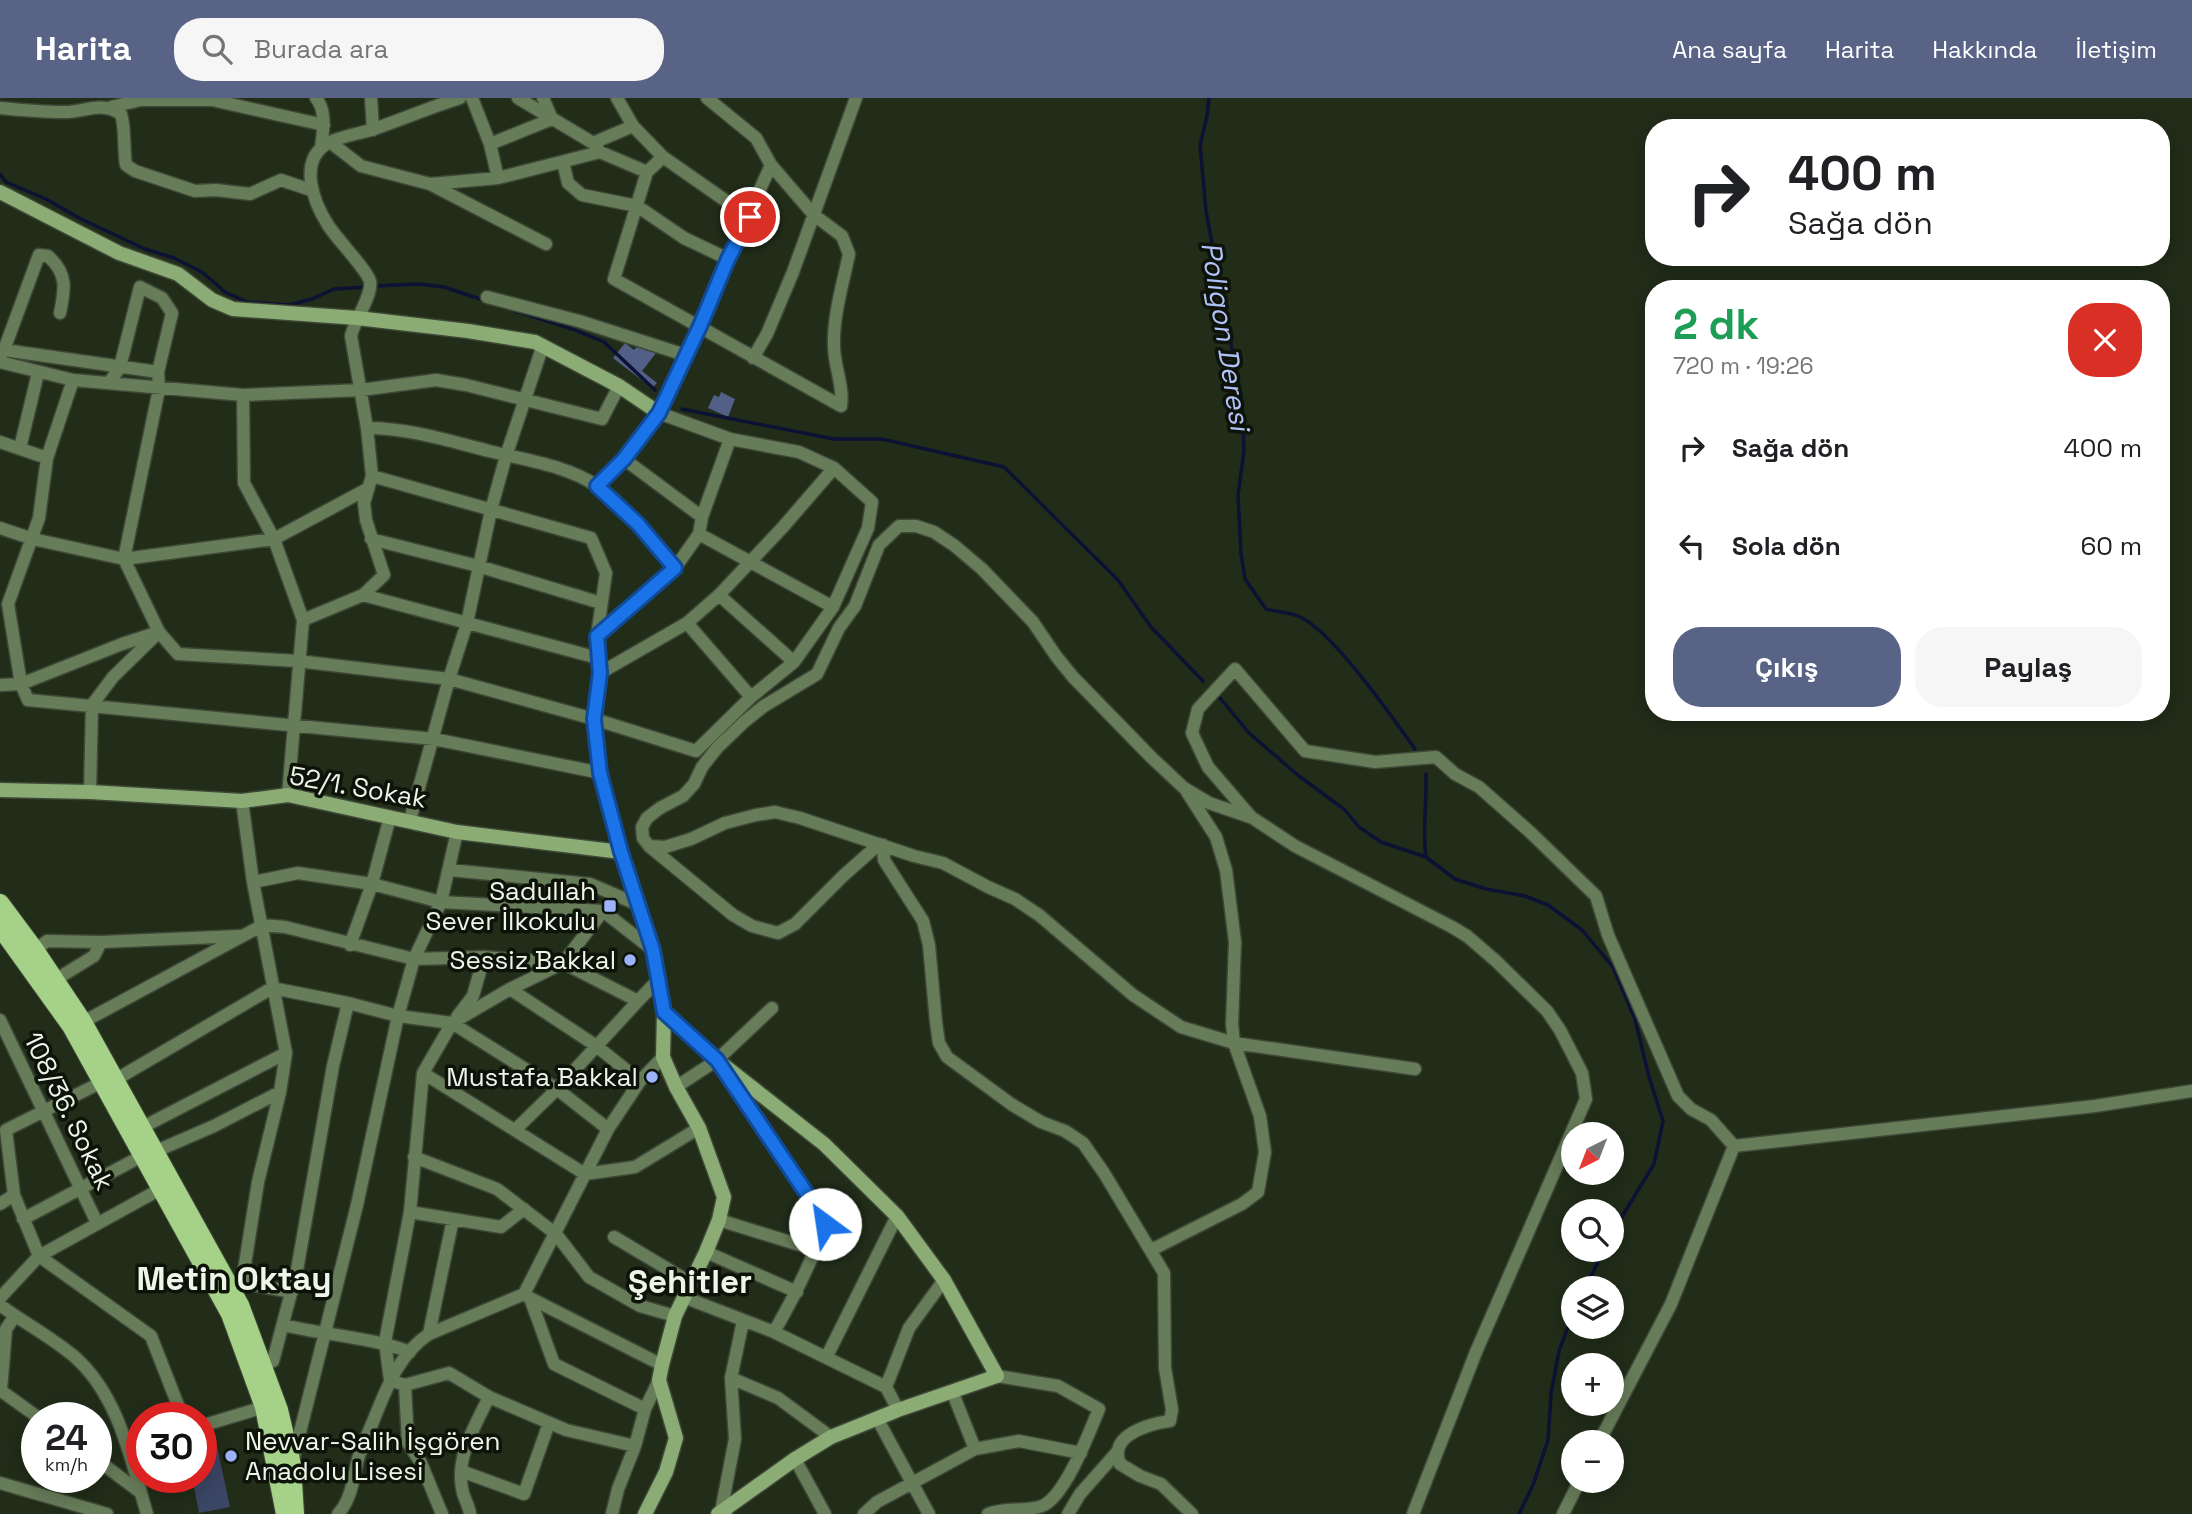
<!DOCTYPE html>
<html lang="tr">
<head>
<meta charset="utf-8">
<style>
  :root { --surface:#fff; --page:#f6f6f6; --text:#202124; --muted:#757577; --accent:#586386 }
  body { margin:0; font-family:"Space Grotesk",sans-serif; background:var(--page); color:var(--text); height:100vh; display:flex; flex-direction:column; font-size:26px; white-space:nowrap }
  * { box-sizing:border-box; margin:0 }
  p { font-size:23px; color:var(--muted) }
  .icon { flex:none; width:38px; height:38px; fill:none; stroke:currentColor; stroke-width:2; stroke-linecap:round; stroke-linejoin:round }
  .map { position:relative; flex:1; overflow:hidden }
  .details { position:absolute; left:1645px; top:182px; width:525px; height:441px; display:flex; flex-direction:column; background:var(--surface); border-radius:28px; box-shadow:0 4px 18px #0003 }
  .details>* { flex:none }
  .banner { position:absolute; left:1645px; top:21px; width:525px; height:147px; border-radius:28px; box-shadow:0 4px 18px #0003; background:#fff; color:var(--text); overflow:hidden }
  .needle { width:46px; rotate:222deg }
  .fabs { position:absolute; left:1561px; top:1024px; display:grid; gap:14px }
  .fabs a { display:grid; place-items:center; width:63px; height:63px; border-radius:50%; background:var(--surface); box-shadow:0 4px 18px #0003; font-size:35px }
  .speed { position:absolute; left:21px; top:1304px; display:flex; gap:14px; font-size:35px; font-weight:700; text-align:center }
  .speed>* { display:grid; place-content:center; width:91px; height:91px; border-radius:50%; background:var(--surface); box-shadow:0 4px 18px #0003; line-height:1 }
  .speed small { font-size:18px; font-weight:400 }
  .speed .limit { border:10px solid #d22; background:#fff; color:#111 }
  .pin { position:absolute; display:grid; place-items:center; width:60px; height:60px; color:#fff; margin:-30px; border:4px solid #fff; border-radius:50%; box-shadow:0 2px 7px #0007 }
  .me { position:absolute; width:77px; margin:-38px; rotate:329deg; stroke-linejoin:round; filter:drop-shadow(0 0 5px #0008) }
  .turn { display:flex; align-items:center; gap:24px; height:147px; padding:0 28px; font-size:32px }
  .turn .icon { width:91px; height:91px; stroke-width:2.5 }
  .turn b { display:block; font-size:49px; line-height:60px }
  .round { display:grid; place-items:center; flex:none; width:74px; height:74px; border-radius:28px; background:var(--page) }
  .head { display:flex; align-items:center; justify-content:space-between; height:119px; padding:0 28px }
  h1 { font-size:42px; font-weight:700; line-height:52px; color:#1e9e55 }
  .button { display:flex; gap:14px; margin-top:auto; padding:14px 28px }
  .button a { flex:1; height:80px; border-radius:28px; background:var(--accent); color:#fff; font-size:28px; font-weight:700; line-height:80px; text-align:center }
  .button a+a { background:var(--page); color:var(--text) }
  ul { padding:0; list-style:none }
  li { display:flex; align-items:center; gap:21px; height:98px; padding:0 28px }
  li div { flex:1 }
  li b { display:block; font-size:26px }
  li em { font-style:normal }
  header { display:flex; align-items:center; gap:42px; box-sizing:border-box; height:98px; padding:0 35px; background:var(--accent); color:#fff }
  header strong { font-size:33px }
  nav { display:flex; gap:38px; margin-inline-start:auto; font-size:24px }
  .search { width:490px; height:63px; background:var(--page); display:flex; align-items:center; gap:18px; box-sizing:border-box; padding:0 24px; border-radius:28px; color:var(--muted); font-size:26px }
  .map>svg:first-child { display:block }
  .green { fill:#3b4564 }
  .forest { fill:#525f87 }
  .lines { fill:none; stroke-linecap:round; stroke-linejoin:round }
  .stream { stroke:#0b1234; stroke-width:3.5 }
  .street-casing { stroke:#3e4836; stroke-width:15 }
  .secondary-casing { stroke:#3e4836; stroke-width:17 }
  .primary-casing { stroke:#3e4836; stroke-width:20 }
  .street { stroke:#677c59; stroke-width:12 }
  .secondary { stroke:#8bac74; stroke-width:14 }
  .primary { stroke:#a6d188; stroke-width:18 }
  .route-casing { stroke:#114b97; stroke-width:18 }
  .route { stroke:#1a73e8; stroke-width:12 }
  .poi-dot { fill:#9db4fd; stroke:#0e130a; stroke-width:2.5 }
  .labels { text-anchor:middle; stroke-width:7; stroke-linejoin:round; paint-order:stroke }
  .street-label { font-size:26px; fill:#eef6e9; stroke:#0e130a }
  .poi-label { font-size:26px; fill:#eef6e9; stroke:#0e130a; text-anchor:end }
  .water-label { font-size:28px; font-style:italic; fill:#b1c2f8; stroke:#0e130a }
  .district-label { font-size:33px; font-weight:bold; fill:#eef6e9; stroke:#0e130a }
</style>
</head>
<body>
<header>
<strong>Harita</strong>
<div class="search"><svg class="icon" aria-label="search" viewBox="0 0 24 24"><circle cx="10" cy="10" r="6"/><path d="M15 15l6 6"/></svg>Burada ara</div>
<nav><a>Ana sayfa</a><a>Harita</a><a>Hakkında</a><a>İletişim</a></nav>
</header>
<div class="map">
<svg width="2192" height="1416" viewBox="0 0 2192 1416">
  <rect width="100%" height="100%" fill="#212c19"/>
  <path class="green" d="M215,1339l15,70 -31,6 -7,-36h9v-37z"/>
  <path class="forest" d="M641,244l15,11 -14,18 15,12 -5,5 -39,-30 12,-15 9,7z
    M721,294l14,7 -7,18 -20,-9 6,-13 5,2z"/>
  <g class="lines">
    <path class="stream" d="M1209,0l-2,18 -7,29 6,66 36,191 2,49 -6,44 3,59 4,25 21,30c10,3 22,3 32,7 33,13 95,102 117,133
      M0,76l6,8 42,18 31,18 66,31 29,9 28,14 23,20 22,10 42,3 23,-6 22,-10 32,-2
      M374,188l45,-2 25,3 42,14
      M513,212l59,19 32,13 51,48
      M682,311l152,30h48l122,28 114,113 33,47 52,54
      M1220,600l29,35 50,43 46,34 14,17 22,15 45,15
      M1426,676c1,28 -4,56 0,83l29,22 31,10 39,7 23,9 34,25 31,37 22,52 14,58 14,44 -9,43 -42,69
      M1585,1190l19,-38
      M1519,1416l14,-29 15,-45 3,-46 8,-43 14,-38"/>
    <g class="street-casing">
      <path id="street" d="M316,0c11,13 7,34 5,50
        M371,0l2,32
        M472,0l18,46 8,34
        M518,0l75,45 7,9 47,20 16,-15 86,60
        M617,0l16,28 30,31
        M111,9l30,-7h71l112,25
        M0,10c21,2 41,4 62,4 23,1 37,-12 59,2 5,17 2,34 5,51l9,6 60,20 21,-1 34,4 31,-14 30,10
        M330,44l31,24 69,18 116,60
        M593,45l40,-17
        M490,46l62,-25 -9,-21
        M563,64l5,21 14,12 55,11 47,32 44,21
        M647,74l-33,107 227,127c3,-20 -7,-40 -7,-60 -1,-31 9,-62 15,-92l-7,-18 -28,-21 -43,-50 -15,-27 -49,-40
        M430,86l68,-6 102,-26
        M487,199l92,24 106,34
        M4,252l35,-95 9,1c20,18 17,33 12,57
        M2,256l2,-4 154,22
        M753,260l14,-24 26,-62 63,-174
        M0,264l73,18 170,15 118,-5 75,-10 30,5 136,34 17,-33
        M109,285l11,-16 20,-80 22,11 10,15 -14,59 1,17 -35,170 35,73 19,22 120,7 151,18 145,40 102,32 55,-54 43,-35 39,-55 35,-79 4,-26 -38,-34 -35,-16 -69,-13 -71,-26
        M243,297l1,88 30,56 29,81
        M367,330c42,0 82,13 122,23 35,9 77,14 108,35 29,20 55,55 78,82
        M0,344l47,16 -8,60 -31,86 13,80 7,16 406,39 167,34
        M20,350l18,-75
        M47,360l26,-78
        M624,361l78,58
        M372,378l219,62 15,35 -9,63 3,37 -6,46 7,54 20,79
        M597,388l27,-27 35,-46 112,-248
        M0,430l33,11 91,20 150,-20 93,-50
        M699,436l134,73
        M371,441l107,27 123,37
        M363,497l235,63
        M719,497l75,67
        M687,525l64,74
        M597,538l78,-68 24,-34 3,-17 28,-78
        M600,575l87,-50 32,-28 64,-68 51,-59
        M0,587l21,-1 101,-40 37,-12 -46,45 -21,28 -2,87
        M288,697l15,-175 60,-25 21,-20 -18,-55 -2,-17 8,-27 -5,-48 -16,-92c3,-15 22,-41 19,-55 -3,-11 -34,-43 -42,-56 -14,-22 -31,-64 0,-82 13,-7 31,-9 46,-14 29,-10 57,-22 86,-31
        M242,703l11,81 33,171 -6,39 -22,90 -16,101 50,9
        M1250,719l-41,-14 -25,-15 -33,-31 -78,-80 -17,-21 -23,-34 -51,-53 -27,-23 -21,-14 -18,-6h-17l-20,19 -24,61 -16,22 -22,46 -53,32 -20,16 -27,26 -15,19 -8,17 -11,12 -23,12 -13,10 -5,9 1,11 6,8 16,1 26,-8 34,-16 31,-8 19,-3 25,6 114,38 29,7 45,24 27,12 24,16 94,80 48,32 53,16 181,26
        M410,722l39,-141 18,-56 24,-113 15,-54 37,-111
        M883,747l1,15 39,61 6,24 7,77 3,21 8,14 64,47 30,18 24,9 18,12 21,30 60,100 1,95 7,42 -2,11c-16,2 -51,11 -52,31 -1,4 1,8 2,12l20,12 21,8 31,30
        M649,748l84,69 19,11 26,7 17,-9 48,-48 36,-32
        M450,772l140,14 49,21
        M253,784l45,-9 74,11 69,18 162,9 50,39
        M350,847l22,-61 18,-67
        M35,852l12,-9 54,1 139,-6
        M55,882l39,-24 7,-14
        M510,891l85,56 45,36
        M457,919l16,-21 11,-39
        M0,922l97,203
        M83,924l180,-97 22,2 129,32 70,-2 79,6 40,-52
        M719,966l90,133 16,27c-13,38 -31,73 -51,108
        M423,975l162,101 50,-7 64,-39
        M115,982l157,-92 76,15 50,13 54,7 105,66 51,40
        M102,984l-96,48 8,65 25,61 112,80 32,82
        M676,989l41,-27 55,-52
        M141,1030l145,-75
        M515,1032l42,-41 81,-88
        M1734,1048l361,-40 97,-15
        M154,1054l60,-26 66,-34
        M414,1059l83,32 59,45 33,43 51,29 35,10
        M0,1106l14,-9
        M410,1114l91,15 23,-18
        M23,1121l119,-63
        M719,1122l97,30
        M614,1139l79,47
        M1151,1152l91,-46 16,-12 7,-40 -5,-36 -26,-73 -2,-19 3,-82 -9,-72 -10,-33 -29,-45
        M706,1154l91,40
        M528,1199l134,68
        M0,1200l39,-42 127,-70
        M530,1200l24,66 91,45
        M686,1200l88,34 112,55 12,23
        M0,1207c24,18 53,33 76,53 43,39 55,102 71,156
        M283,1227c42,10 87,12 127,27
        M429,1236l24,-115
        M827,1258l70,-140
        M273,1263l24,-91 36,-204 15,-63
        M731,1280l47,20 53,39
        M405,1287l3,58 13,20 21,51
        M886,1289l23,-59 35,-48
        M0,1292l39,28
        M1,1292l5,-61 9,-13
        M952,1293l23,58
        M878,1322l51,94
        M201,1328l63,-19
        M635,1348l-69,-16 -77,-33 -40,-24 -44,12 -15,-5 -5,-38 25,-130 13,-139 29,-50 58,-34 53,-26 75,38 19,-20
        M96,1361l44,33
        M795,1361l30,55
        M293,1362l64,-255 41,-189 16,-57 27,-57 16,-70
        M461,1373l63,23 25,-71
        M0,1385l107,31
        M338,1416c14,-15 15,-36 20,-55 4,-14 11,-27 16,-40 13,-32 25,-65 55,-85l95,-40 84,-165 32,-48 23,-24
        M470,1416c-1,-8 -5,-14 -7,-21 -9,-34 12,-67 26,-96
        M612,1416l6,-25 17,-43 10,-37 14,-29
        M726,1416l-5,-2 14,-73 -4,-61 12,-57
        M864,1416l13,-12 98,-53 44,-8 62,12
        M988,1416c18,-7 38,-2 54,-8 23,-9 47,-73 57,-97l-41,-23 -61,-10
        M1068,1416l12,-20 38,-43
        M1413,1416l63,-162 110,-253 -4,-26 -22,-43 -13,-19 -51,-50 -29,-25 -15,-9 -157,-81 -44,-29 -43,-50 -16,-34 6,-24 37,-40 70,82 70,11 61,-5 19,17 24,13 51,45 66,64 12,39 70,161 13,13 20,11 23,26 -63,158 -72,138
        M1563,1416l17,-34"/>
    </g>
    <g class="secondary-casing">
      <path id="secondary" d="M0,94l119,61 59,21 34,26 21,9 124,9 111,13 67,11 84,44 40,27
        M0,692l90,2 152,9 46,-6 169,37 164,20 32,98 11,62 -1,45 13,30 23,41 25,69 -5,23 -13,32 -31,64 -13,49 -3,15 17,58 -10,34 -21,42
        M664,914l53,48 107,84 73,72 47,64 53,96 -99,34 -67,27 -36,22 -77,55"/>
    </g>
    <g class="primary-casing">
      <path id="primary" d="M0,805l35,47 48,72 157,283 39,105 13,55 3,49
        M0,829l71,99 159,288 34,93 21,107"/>
    </g>
    <use href="#street" class="street"/>
    <use href="#secondary" class="secondary"/>
    <use href="#primary" class="primary"/>
  </g>
  <g class="lines">
    <g class="route-casing">
      <path id="route" d="M750,119l-22,42 -28,67 -41,87 -35,46 -27,27 41,38 37,44 -78,68 3,37 -6,46 6,54 21,79 32,98 11,62 53,48 92,137 16,27"/>
    </g>
    <use href="#route" class="route"/>
  </g>
  <g class="poi-dot">
    <rect x="603" y="801" width="14" height="14" rx="3.5"/>
    <circle cx="630" cy="862" r="7"/>
    <circle cx="652" cy="979" r="7"/>
    <circle cx="231" cy="1358" r="7"/>
  </g>
  <g class="labels">
    <g class="street-label">
      <text transform="translate(358 689) rotate(10)" y="9">52/1. Sokak</text>
      <text transform="translate(69 1013) rotate(64)" y="9">108/36. Sokak</text>
    </g>
    <g class="poi-label">
      <text x="596" y="802">Sadullah<tspan x="596" dy="30">Sever İlkokulu</tspan></text>
      <text x="616" y="871">Sessiz Bakkal</text>
      <text x="638" y="988">Mustafa Bakkal</text>
      <text x="245" y="1352" text-anchor="start">Nevvar-Salih İşgören<tspan x="245" dy="30">Anadolu Lisesi</tspan></text>
    </g>
    <g class="water-label">
      <text transform="translate(1226 238) rotate(81)" y="10">Poligon Deresi</text>
    </g>
    <g class="district-label">
      <text x="234" y="1192">Metin Oktay</text>
      <text x="690" y="1195">Şehitler</text>
    </g>
  </g>
</svg>
<div class="fabs">
<a><svg class="needle" viewBox="-14 -14 28 28"><path d="M0-13l5 13h-10z" fill="#e53935"/><path d="M0 13l5-13h-10z" fill="#757577"/></svg></a>
<a><svg class="icon" aria-label="search" viewBox="0 0 24 24"><circle cx="10" cy="10" r="6"/><path d="M15 15l6 6"/></svg></a>
<a><svg class="icon" aria-label="layers" viewBox="0 0 24 24"><path d="M12 4l9 5-9 5-9-5zM3 14l9 5 9-5"/></svg></a>
<a>+</a>
<a>−</a>
</div>
<div class="speed"><div>24<small>km/h</small></div><div class="limit">30</div></div>
<div class="pin" style="left:750px;top:119px;background:#d93025"><svg class="icon" aria-label="arrive" viewBox="0 0 24 24"><path d="M6 21V4h12l-3 4 3 4H6"/></svg></div>
<svg class="me" style="left:825px;top:1126px" viewBox="-20 -20 40 40"><circle r="19" fill="#fff"/><path d="M0-13L10 11 0 6-10 11z" fill="#1a73e8"/></svg>
<div class="banner">
<div class="turn"><svg class="icon" aria-label="right" viewBox="0 0 24 24"><path d="M7 20v-9h11M14 6l5 5-5 5"/></svg><div><b>400 m</b>Sağa dön</div></div>
</div>
<section class="details">
<div class="head"><div><h1>2 dk</h1><p>720 m · 19:26</p></div><a class="round" style="background:#d93025;color:#fff"><svg class="icon" aria-label="close" viewBox="0 0 24 24"><path d="M6 6l12 12M18 6L6 18"/></svg></a></div>
<ul>
<li><svg class="icon" aria-label="right" viewBox="0 0 24 24"><path d="M7 20v-9h11M14 6l5 5-5 5"/></svg><div><b>Sağa dön</b></div><em>400 m</em></li>
<li><svg class="icon" aria-label="left" viewBox="0 0 24 24"><path d="M17 20v-9H6M10 6l-5 5 5 5"/></svg><div><b>Sola dön</b></div><em>60 m</em></li>
</ul>
<div class="button"><a>Çıkış</a><a>Paylaş</a></div>
</section>
</div>
</body>
</html>
